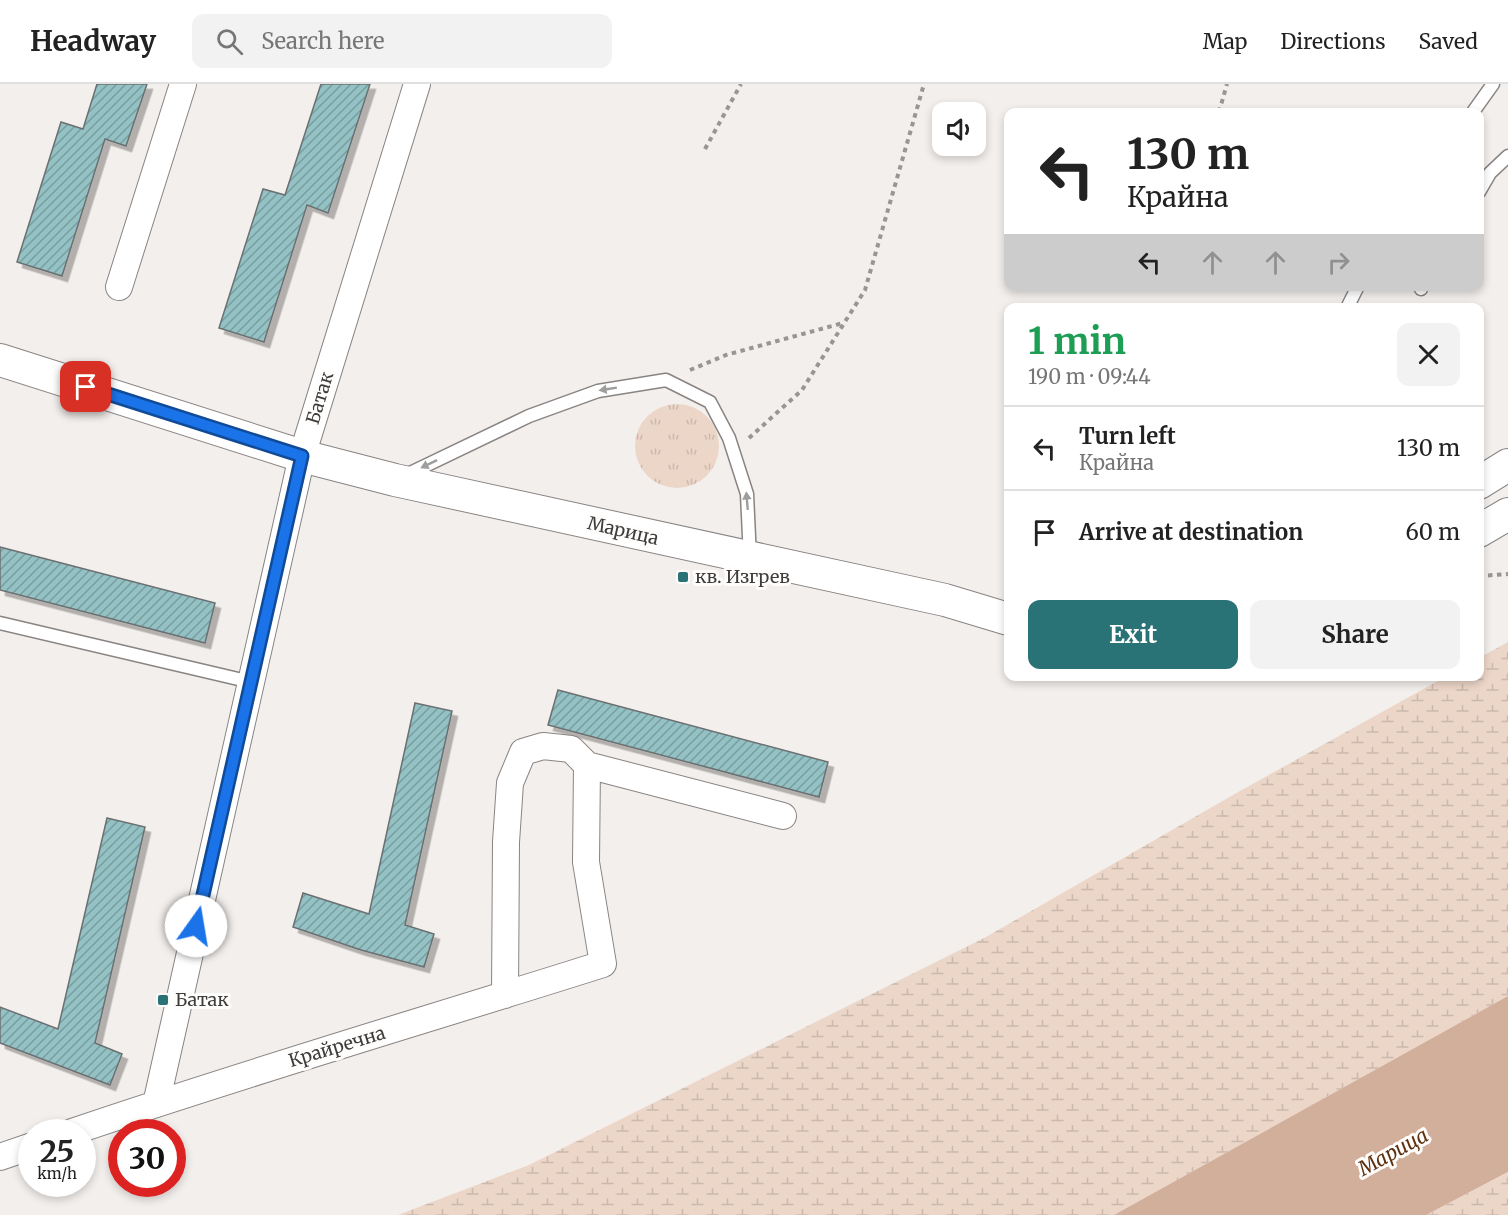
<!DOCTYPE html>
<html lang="en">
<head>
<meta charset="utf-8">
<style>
  :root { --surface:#fff; --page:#f2f2f2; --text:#222; --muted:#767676; --line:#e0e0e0; --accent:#297377 }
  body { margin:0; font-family:Merriweather,serif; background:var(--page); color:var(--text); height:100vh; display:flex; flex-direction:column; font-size:22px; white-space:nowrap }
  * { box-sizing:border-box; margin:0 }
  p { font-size:20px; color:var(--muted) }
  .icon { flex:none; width:33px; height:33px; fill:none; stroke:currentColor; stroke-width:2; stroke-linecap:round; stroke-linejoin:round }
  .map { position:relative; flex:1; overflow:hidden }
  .sheet { position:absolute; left:1004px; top:219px; width:480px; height:378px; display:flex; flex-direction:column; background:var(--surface); border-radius:12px; box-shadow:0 3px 9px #0003 }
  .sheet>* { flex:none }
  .top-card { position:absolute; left:1004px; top:24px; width:480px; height:183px; border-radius:12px; box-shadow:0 3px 9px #0003; background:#fff; color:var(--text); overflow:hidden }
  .controls { position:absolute; left:932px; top:18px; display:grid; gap:12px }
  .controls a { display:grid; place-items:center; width:54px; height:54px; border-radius:12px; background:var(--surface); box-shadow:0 3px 9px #0003; font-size:30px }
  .speed { position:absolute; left:18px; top:1035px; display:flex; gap:12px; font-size:30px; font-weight:700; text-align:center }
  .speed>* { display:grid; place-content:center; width:78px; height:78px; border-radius:50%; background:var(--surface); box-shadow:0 3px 9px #0003; line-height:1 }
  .speed small { font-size:15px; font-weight:400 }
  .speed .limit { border:9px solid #d22; background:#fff; color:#111 }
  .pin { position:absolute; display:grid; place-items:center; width:51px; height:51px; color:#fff; margin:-26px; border-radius:12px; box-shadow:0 3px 9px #0006 }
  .me { position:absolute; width:66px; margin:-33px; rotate:13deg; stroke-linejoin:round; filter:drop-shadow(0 0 4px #0008) }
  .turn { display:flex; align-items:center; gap:21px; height:126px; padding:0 24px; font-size:27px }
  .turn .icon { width:78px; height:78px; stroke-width:2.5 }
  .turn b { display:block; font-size:42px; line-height:51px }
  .lanes { display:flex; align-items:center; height:57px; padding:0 24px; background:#0003; justify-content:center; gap:30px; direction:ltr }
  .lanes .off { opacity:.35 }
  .round { display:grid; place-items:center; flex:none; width:63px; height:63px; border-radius:12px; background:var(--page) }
  .summary { display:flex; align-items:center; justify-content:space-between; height:102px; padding:0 24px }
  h1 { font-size:36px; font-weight:700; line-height:45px; color:#1e9e55 }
  .button { display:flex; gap:12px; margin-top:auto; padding:12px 24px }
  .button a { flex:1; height:69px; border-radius:12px; background:var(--accent); color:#fff; font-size:24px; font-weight:700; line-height:69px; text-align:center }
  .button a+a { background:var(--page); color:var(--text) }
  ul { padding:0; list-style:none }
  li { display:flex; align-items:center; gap:18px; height:84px; padding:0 24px; border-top:2px solid var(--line) }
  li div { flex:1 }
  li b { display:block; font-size:22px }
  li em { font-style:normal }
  header { display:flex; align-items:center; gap:36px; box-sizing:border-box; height:84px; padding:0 30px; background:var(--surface); border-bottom:2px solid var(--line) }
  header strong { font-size:28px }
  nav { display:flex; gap:33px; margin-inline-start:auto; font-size:21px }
  .search { width:420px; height:54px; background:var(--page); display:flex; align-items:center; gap:15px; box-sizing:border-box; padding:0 21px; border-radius:12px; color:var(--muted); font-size:22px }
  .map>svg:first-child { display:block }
  .grass { fill:url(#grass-tufts) }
  .wetland { fill:url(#wetland-marsh) }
  .water { fill:#d1af9b }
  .building { fill:url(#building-hatch); stroke:#6b7071; stroke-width:1.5; filter:url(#shadow) }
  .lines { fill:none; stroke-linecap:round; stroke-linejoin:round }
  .service-casing { stroke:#898482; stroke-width:15 }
  .minor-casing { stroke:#898482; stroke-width:28 }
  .tertiary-casing { stroke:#898482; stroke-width:34 }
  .path { stroke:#989593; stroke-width:4; stroke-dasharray:4.5 4.5; stroke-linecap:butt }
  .service { stroke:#fff; stroke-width:12 }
  .minor { stroke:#fff; stroke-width:26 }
  .tertiary { stroke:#fff; stroke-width:32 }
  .oneway { fill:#9e9e9d }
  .route-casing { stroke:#114b97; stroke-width:15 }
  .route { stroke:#1a73e8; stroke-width:10 }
  .poi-dot { fill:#297377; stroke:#fffdfc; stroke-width:2 }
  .labels { text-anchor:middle; stroke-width:6; stroke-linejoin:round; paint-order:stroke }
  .street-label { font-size:18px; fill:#3e3c3b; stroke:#fffdfc }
  .poi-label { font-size:18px; fill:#3e3c3b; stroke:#fffdfc; text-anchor:start }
  .water-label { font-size:20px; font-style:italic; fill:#5d3110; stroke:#fffdfc }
</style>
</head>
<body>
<header>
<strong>Headway</strong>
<div class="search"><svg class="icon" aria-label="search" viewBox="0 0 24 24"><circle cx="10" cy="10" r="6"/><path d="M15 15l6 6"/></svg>Search here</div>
<nav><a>Map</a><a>Directions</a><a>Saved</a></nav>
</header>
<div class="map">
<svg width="1508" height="1131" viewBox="0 0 1508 1131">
  <defs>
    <pattern id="grass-tufts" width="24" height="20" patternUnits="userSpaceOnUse" patternTransform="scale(1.5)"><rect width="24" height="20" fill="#ecd6c8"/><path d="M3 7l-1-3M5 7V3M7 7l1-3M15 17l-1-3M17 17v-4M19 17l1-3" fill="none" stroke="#cbb9ad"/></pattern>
    <pattern id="wetland-marsh" width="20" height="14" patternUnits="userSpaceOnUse" patternTransform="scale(1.5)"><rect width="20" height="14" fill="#ecd6c8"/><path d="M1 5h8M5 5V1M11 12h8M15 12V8" fill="none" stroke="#cbb9ad"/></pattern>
    <pattern id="building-hatch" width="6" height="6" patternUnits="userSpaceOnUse" patternTransform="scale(1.5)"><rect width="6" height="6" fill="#93c1c4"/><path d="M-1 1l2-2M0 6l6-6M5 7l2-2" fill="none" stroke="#799ea0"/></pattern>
    <filter id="shadow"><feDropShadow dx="5.5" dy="5.5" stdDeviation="0" flood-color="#0004"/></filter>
  </defs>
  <rect width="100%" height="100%" fill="#f3efec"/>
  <path class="grass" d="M635 362a42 42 0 1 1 84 0a42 42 0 1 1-84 0Z"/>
  <path class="wetland" d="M1508,558v354l-394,219h-716l131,-50 457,-228 254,-146 205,-114 34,-1v-18z
    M1508,1088v43h-82l79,-41z"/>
  <path class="water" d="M1508,912v176l-82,43h-312z"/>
  <path class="building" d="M97,0h50l-21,62 -21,-7 -43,137 -45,-14 44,-140 22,7z
    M321,0h49l-42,129 -21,-8 -43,137 -45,-14 44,-139 22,6z
    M0,463l215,56 -10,40 -205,-53z
    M558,606l270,72 -9,35 -271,-72z
    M415,619l37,8 -47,214 29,9 -10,33 -63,-17 -68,-23 10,-34 66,21z
    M107,734l38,9 -50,216 27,11 -12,31 -110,-42v-36l58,22z"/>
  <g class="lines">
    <g class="service-casing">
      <path id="service" d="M1473,28l20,-28
        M1479,108l11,-19 18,-17
        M1421,205l1,-3
        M1347,224l11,-22
        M404,392l125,-60 69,-25 68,-11 44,22 19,36 18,56 3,64
        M0,539l251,59"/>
    </g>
    <g class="minor-casing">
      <path id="minor" d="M119,203l64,-203
        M587,681l196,51
        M156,1020l146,-648 115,-372
        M72,1048c176,-60 354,-112 531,-168l-17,-102 1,-97 -16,-16 -28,-3 -20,6 -13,31 -4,59 -1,153
        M0,1073l32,-11"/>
    </g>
    <g class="tertiary-casing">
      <path id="tertiary" d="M0,276l302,96 93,24 550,120 63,19
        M1479,399l29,-18
        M1479,447l29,-17"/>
    </g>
    <path class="path" d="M1219,28l8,-28
      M705,65l36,-65
      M1168,206l1,-4
      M690,286l36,-15 117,-32
      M749,354l53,-48 63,-100 59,-206
      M1479,492l29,-2"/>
    <use href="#service" class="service"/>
    <use href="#minor" class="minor"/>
    <use href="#tertiary" class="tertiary"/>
  </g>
  <defs><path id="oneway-solid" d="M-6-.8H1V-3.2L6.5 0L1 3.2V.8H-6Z" transform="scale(1.5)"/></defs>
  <g class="oneway">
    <use href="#oneway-solid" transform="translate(608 305) rotate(171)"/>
    <use href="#oneway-solid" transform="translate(429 380) rotate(154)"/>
    <use href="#oneway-solid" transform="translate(747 417) rotate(-95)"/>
  </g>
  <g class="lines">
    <g class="route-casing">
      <path id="route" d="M86,303l216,69 -106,470"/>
    </g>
    <use href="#route" class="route"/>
  </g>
  <g class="poi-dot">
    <rect x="677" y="487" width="12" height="12" rx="3"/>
    <rect x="157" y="910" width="12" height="12" rx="3"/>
  </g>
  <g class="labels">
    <g class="street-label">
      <text transform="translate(320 314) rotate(-73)" y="6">Батак</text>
      <text transform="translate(623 447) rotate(13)" y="6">Марица</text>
      <text transform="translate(337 963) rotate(-17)" y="6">Крайречна</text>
    </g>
    <g class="poi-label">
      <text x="695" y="499">кв. Изгрев</text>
      <text x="175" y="922">Батак</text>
    </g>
    <g class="water-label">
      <text transform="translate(1393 1068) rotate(-29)" y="7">Марица</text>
    </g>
  </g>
</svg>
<div class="controls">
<a><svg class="icon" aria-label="sound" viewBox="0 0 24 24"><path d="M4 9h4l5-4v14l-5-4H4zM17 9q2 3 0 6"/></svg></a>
</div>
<div class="speed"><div>25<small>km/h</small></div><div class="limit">30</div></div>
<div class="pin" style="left:86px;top:303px;background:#d93025"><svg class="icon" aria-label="arrive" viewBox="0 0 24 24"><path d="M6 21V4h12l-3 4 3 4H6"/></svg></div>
<svg class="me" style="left:196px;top:842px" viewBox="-20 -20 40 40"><circle r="19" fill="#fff"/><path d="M0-13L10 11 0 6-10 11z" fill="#1a73e8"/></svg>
<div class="top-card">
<div class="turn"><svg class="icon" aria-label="left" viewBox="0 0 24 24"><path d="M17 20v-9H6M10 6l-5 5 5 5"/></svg><div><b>130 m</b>Крайна</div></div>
<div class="lanes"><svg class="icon" aria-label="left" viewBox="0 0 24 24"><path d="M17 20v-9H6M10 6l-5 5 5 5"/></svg><svg class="icon off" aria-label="ahead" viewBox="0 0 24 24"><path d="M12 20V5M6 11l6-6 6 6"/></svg><svg class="icon off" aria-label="ahead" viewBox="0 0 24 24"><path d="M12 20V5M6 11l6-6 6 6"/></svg><svg class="icon off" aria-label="right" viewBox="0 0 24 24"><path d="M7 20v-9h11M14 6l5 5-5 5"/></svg></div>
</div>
<section class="sheet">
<div class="summary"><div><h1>1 min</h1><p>190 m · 09:44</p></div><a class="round"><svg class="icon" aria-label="close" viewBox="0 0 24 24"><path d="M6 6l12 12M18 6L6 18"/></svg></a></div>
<ul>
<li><svg class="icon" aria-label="left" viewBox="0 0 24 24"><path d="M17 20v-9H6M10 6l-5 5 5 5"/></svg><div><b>Turn left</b><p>Крайна</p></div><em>130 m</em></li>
<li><svg class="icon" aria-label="arrive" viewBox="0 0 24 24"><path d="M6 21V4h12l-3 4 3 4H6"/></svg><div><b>Arrive at destination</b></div><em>60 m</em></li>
</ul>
<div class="button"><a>Exit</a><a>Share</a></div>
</section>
</div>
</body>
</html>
